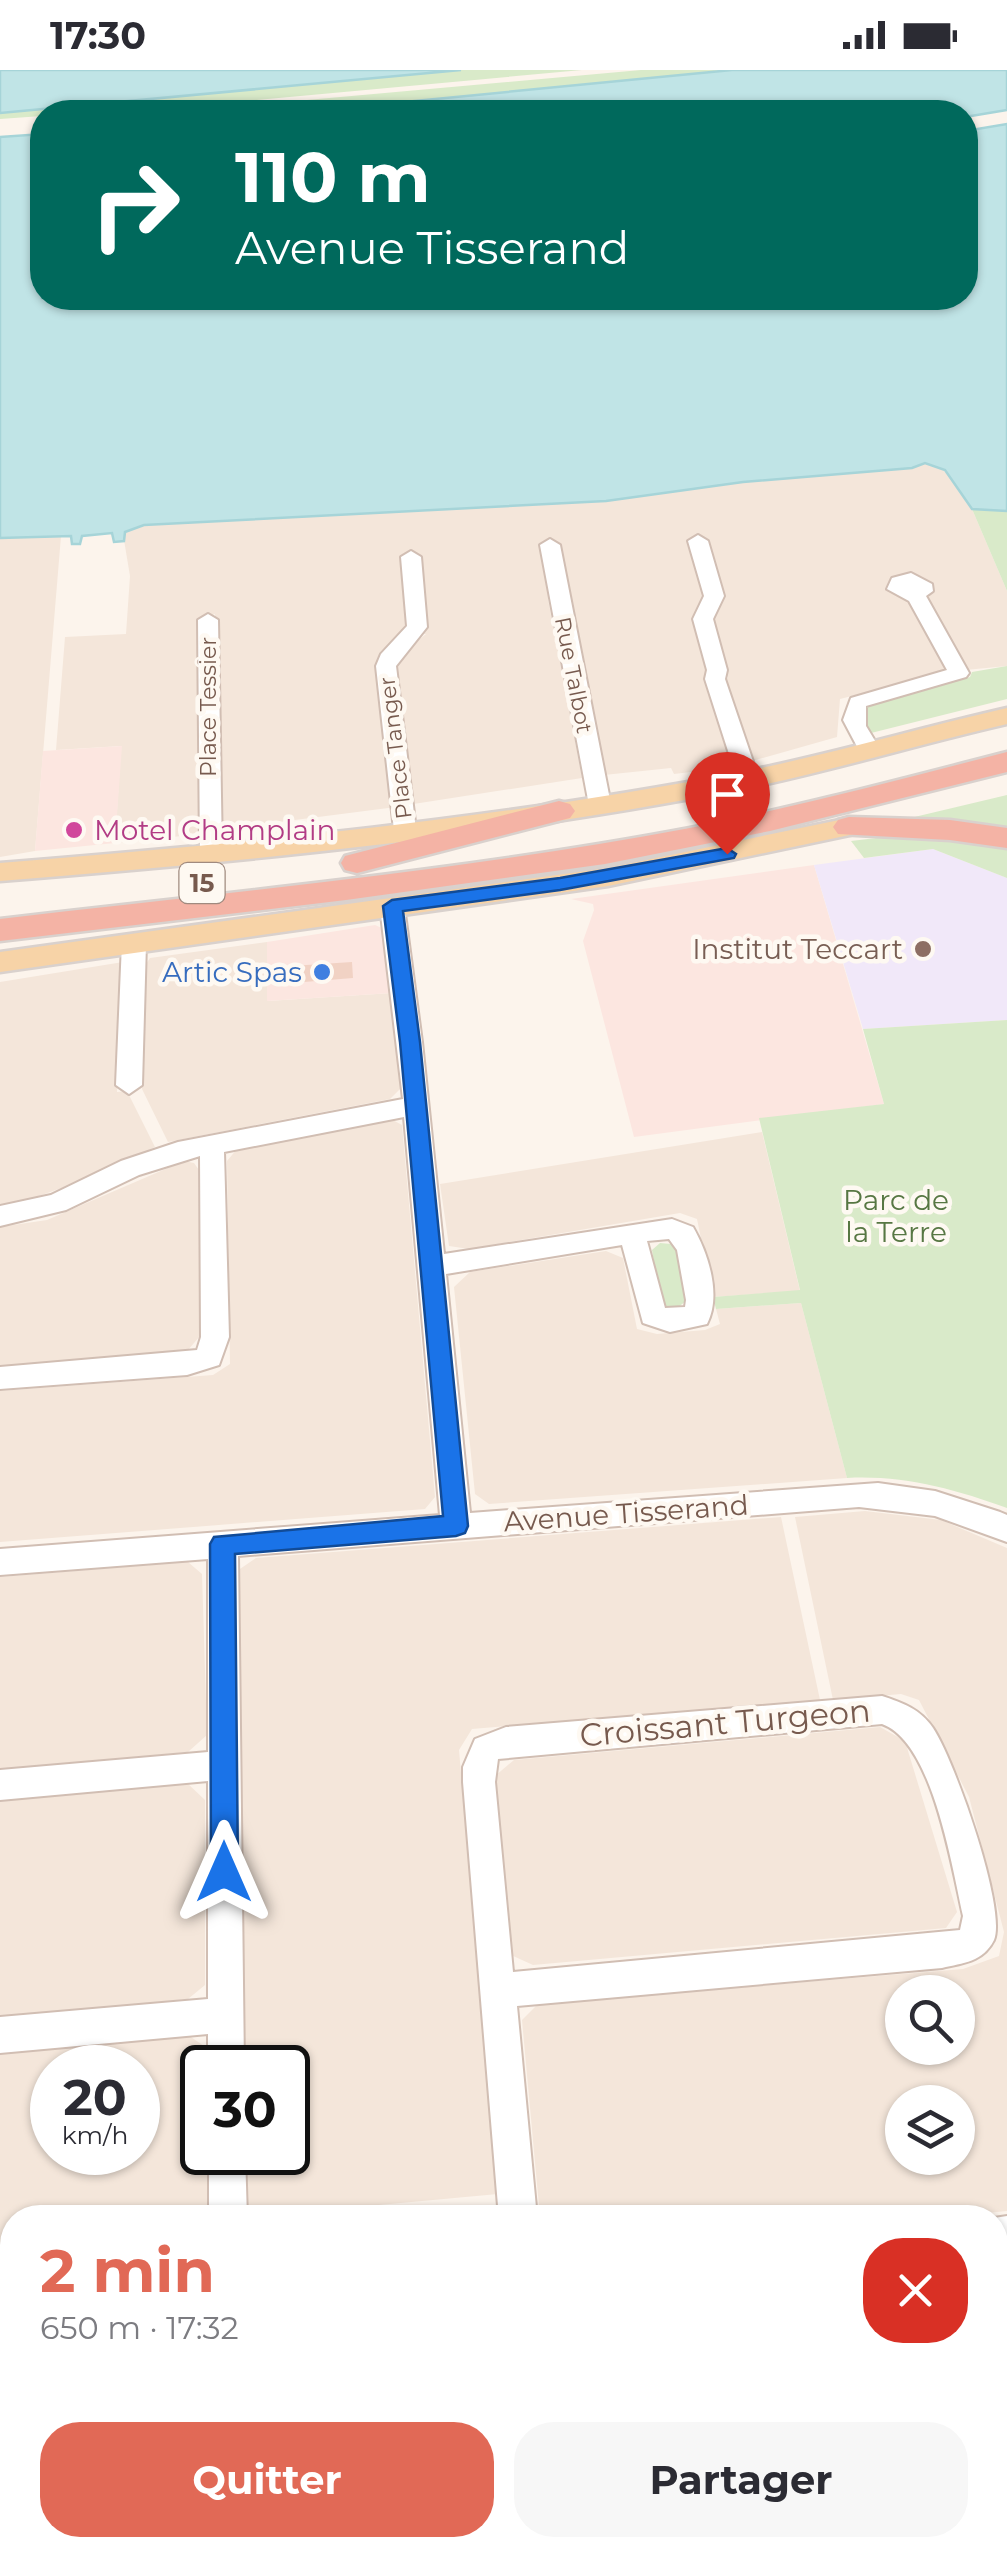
<!DOCTYPE html>
<html lang="fr">
<head>
<meta charset="utf-8">
<style>
  :root { --surface:#fff; --page:#f7f7f7; --text:#2b2b33; --muted:#7c7c81; --accent:#e16956 }
  body { margin:0; font-family:Montserrat,sans-serif; background:var(--page); color:var(--text); height:100vh; display:flex; flex-direction:column; font-size:38px; white-space:nowrap }
  * { box-sizing:border-box; margin:0 }
  p { font-size:32px; color:var(--muted) }
  .icon { flex:none; width:55px; height:55px; fill:none; stroke:currentColor; stroke-width:2; stroke-linecap:round; stroke-linejoin:round }
  .map { position:relative; flex:1; overflow:hidden }
  .side { position:absolute; left:0px; top:2135px; width:1008px; height:352px; display:flex; flex-direction:column; background:var(--surface); border-radius:40px 40px 0 0; box-shadow:0 2px 8px #0004 }
  .side>* { flex:none }
  .banner { position:absolute; left:30px; top:30px; width:948px; height:210px; border-radius:40px; box-shadow:0 2px 8px #0004; background:#00695c; color:#fff; overflow:hidden }
  .tools { position:absolute; left:885px; top:1905px; display:grid; gap:20px }
  .tools a { display:grid; place-items:center; width:90px; height:90px; border-radius:50%; background:var(--surface); box-shadow:0 2px 8px #0004; font-size:50px }
  .speed { position:absolute; left:30px; top:1975px; display:flex; gap:20px; font-size:50px; font-weight:700; text-align:center }
  .speed>* { display:grid; place-content:center; width:130px; height:130px; border-radius:50%; background:var(--surface); box-shadow:0 2px 8px #0004; line-height:1 }
  .speed small { font-size:25px; font-weight:400 }
  .speed .limit { border:5px solid #111; border-radius:15px; background:#fff; color:#111 }
  .pin { position:absolute; display:grid; place-items:center; width:85px; height:85px; color:#fff; margin:-102px -42px; border-radius:50% 50% 50% 0; rotate:-45deg; box-shadow:0 0 10px #0007 }
  .pin .icon { rotate:45deg }
  .me { position:absolute; width:110px; margin:-55px; rotate:0deg; stroke-linejoin:round; filter:drop-shadow(0 0 8px #0008) }
  .turn { display:flex; align-items:center; gap:35px; height:210px; padding:0 40px; font-size:45px }
  .turn .icon { width:130px; height:130px; stroke-width:2.5 }
  .turn b { display:block; font-size:70px; line-height:85px }
  .round { display:grid; place-items:center; flex:none; width:105px; height:105px; border-radius:40px; background:var(--page) }
  .overview { display:flex; align-items:center; justify-content:space-between; height:170px; padding:0 40px }
  h1 { font-size:60px; font-weight:700; line-height:75px; color:var(--accent) }
  .button { display:flex; gap:20px; margin-top:auto; padding:20px 40px }
  .button a { flex:1; height:115px; border-radius:40px; background:var(--accent); color:#fff; font-size:40px; font-weight:700; line-height:115px; text-align:center }
  .button a+a { background:var(--page); color:var(--text) }
  .status { display:flex; justify-content:space-between; align-items:center; height:70px; padding:0 50px; background:var(--surface); direction:ltr }
  .status svg { height:28px; fill:currentColor }
  .map>svg:first-child { display:block }
  .residential { fill:#f4e6da; fill-rule:evenodd }
  .commercial { fill:#fce6e0 }
  .education { fill:#f1e8f9 }
  .green { fill:#d9eac9 }
  .water { fill:#c0e4e6; stroke:#a6d4d8; stroke-width:2.5 }
  .building { fill:#f1d2c4 }
  .lines { fill:none; stroke-linecap:round; stroke-linejoin:round }
  .minor-casing { stroke:#d1beb3; stroke-width:4 }
  .major-casing { stroke:#d9d1cd; stroke-width:5 }
  .highway-casing { stroke:#d9d1cd; stroke-width:5 }
  .minor { fill:#fff; fill-rule:evenodd }
  .major { fill:#f7d3a7; fill-rule:evenodd }
  .highway { fill:#f4b3a5; fill-rule:evenodd }
  .route { fill:#1a73e8; stroke:#114b97; stroke-width:2.5 }
  .hotel-dot { fill:#d1479c; stroke:#fef9f2; stroke-width:4 }
  .education-dot { fill:#8d6e63; stroke:#fef9f2; stroke-width:4 }
  .shop-dot { fill:#3f7fe0; stroke:#fef9f2; stroke-width:4 }
  .labels { text-anchor:middle; stroke-width:9; stroke-linejoin:round; paint-order:stroke }
  .far-street-label { font-size:22px; fill:#775a4e; stroke:#fef9f2 }
  .shield { fill:#fef9f2; stroke:#a08a7f; stroke-width:2.5 }
  .shield-label { font-size:25px; font-weight:bold; fill:#775a4e }
  .hotel-label { font-size:28px; fill:#b23c85; stroke:#fef9f2; text-anchor:start }
  .education-label { font-size:28px; fill:#785e54; stroke:#fef9f2; text-anchor:end }
  .shop-label { font-size:28px; fill:#366cbe; stroke:#fef9f2; text-anchor:end }
  .park-label { font-size:28px; fill:#577743; stroke:#fef9f2 }
  .street-label { font-size:28px; fill:#775a4e; stroke:#fef9f2 }
  .near-street-label { font-size:32px; fill:#775a4e; stroke:#fef9f2 }
</style>
</head>
<body>
<div class="status"><b>17:30</b><svg viewBox="0 0 49 12"><path d="M0 12V9h3v3zM5 12V6h3v6zM10 12V3h3v9zM15 12V0h3v12zM26 1h20v11H26zM47 4h2v5h-2z"/></svg></div>
<div class="map">
<svg width="1007" height="2487" viewBox="0 0 1007 2487">
  <rect width="100%" height="100%" fill="#fcf4ec"/>
  <path class="residential" d="M925,393l11,1 17,15 19,30 35,82v75l-62,6 -105,27 -3,38 -85,24 -7,-4 -23,-78 6,-1 -18,-60 11,-19 -16,-60 -14,1 17,55 -15,24 40,148 -59,7 -3,-6 -67,7 -47,-225 -13,1 9,42 -5,6 34,179 -175,27 -15,-136 3,-10 31,-25h-21l-19,17 -6,16 16,140 -179,23 -2,-216 -14,6v214l-86,9 6,-97 -65,4 9,-113 61,-3 4,-58 -7,-42 21,-9 462,-24 137,-19 169,-14z
    M61,466l-26,315 -35,6v-319z
    M267,872l1,59 124,-8 8,96 -10,10 -222,43 -26,-53 4,-125 4,-6z
    M123,892l-6,130 10,-1 28,56 -74,34 -53,19 -28,5v-223z
    M389,1048l13,7 33,372 -10,12 -425,33v-151l213,-16 17,-11 -3,-203 10,-12z
    M762,1062l38,159 -87,6 -16,-78 -17,-6 -211,36 -20,-3 -9,-62z
    M184,1091l10,2 5,7 1,166 -12,14 -188,16v-139l47,-7z
    M606,1181l17,7 14,71 20,5 48,-4 15,-6 -4,-15 85,-6 46,175 -358,26 -14,-10 -21,-207 16,-15z
    M865,1441l76,9 66,28v663l-73,7 -394,-1 -18,-197 16,-16 425,-35 36,-13 5,-24 -35,-135 -50,-97 -18,-6 -68,6 -38,-183zM902,1922h56v56h-56zM902,2032h56v56h-56z
    M781,1447l39,183 -348,29 -13,21 39,444 -250,23 -1,-64 41,-1v-84l-43,-1 -8,-496 19,-13z
    M188,1492l14,12 5,161 -19,17 -188,17v-192z
    M880,1657l25,14 52,171 -11,16 -413,37 -22,-10 -16,-179 19,-16z
    M186,1712l19,18v185l-17,14 -188,18v-218z
    M185,1963l22,15v19l-5,1v84l6,1v64l-196,1v93l-12,1v-260zM52,1998h86v84h-86z
    M1007,2187v141l-12,1v-141z
    M12,2289v146l-12,1v-146z"/>
  <path class="commercial" d="M122,676l-7,97 -80,8 8,-100z
    M814,795l70,239 -250,33 -51,-196 11,-31 -1,-6 -22,-5z
    M375,855l9,4 8,64 -125,8v-59z"/>
  <path class="education" d="M933,779l74,29v142l-144,9 -49,-164z"/>
  <path class="green" d="M461,0h121l-357,33 -183,9v4l-42,3v-6z
    M641,0h91l-431,42h-127z
    M972,439l35,2v80z
    M1007,596v33l-136,34 -7,-6 -1,-18 9,-5 98,-27 2,-5z
    M1007,725v36l-101,-12z
    M910,764l97,10v34l-74,-29 -69,9 -13,-17z
    M1007,950v488c-53,-19 -104,-33 -160,-30l-46,-175 -85,6 -3,-12 87,-7 -41,-172 125,-14 -21,-75z
    M660,1173l11,1 7,8 8,49 -9,7 -11,-2 -6,-8 -8,-48z
    M1007,2328v159h-1007v-51l12,-1v40h983v-146z"/>
  <path class="water" d="M0,0h461l-461,43z
    M732,0h275v40l-42,7v-5h-664z
    M1007,54v387l-35,-2 -27,-39 -20,-7 -13,5 -169,14 -137,19 -462,24 -19,7 -1,9 -10,1 -2,-9 -30,3 -2,8h-8l-1,-8 -71,2v-401l42,-3v164h923v-167z"/>
  <path class="building" d="M352,892l1,16 -61,5 -1,-17z"/>
  <g class="lines">
    <g class="minor-casing">
      <path id="minor" d="M698,465l10,6 16,55 -11,23 14,51 -2,9 34,100 -11,7 -11,-7 -32,-100 2,-9 -14,-51 11,-23 -16,-55z
        M550,469l10,6 51,260 -11,7 -11,-7 -49,-260z
        M411,481l10,6 6,70 -31,39 20,164 -11,7 -11,-7 -18,-164 5,-12 26,-28 -6,-69z
        M911,503l21,11 1,7 -7,5 43,77 -3,4 -100,29v20l14,23 -11,6 -8,-1 -18,-34 8,-22 96,-28 -38,-69 -22,-12 5,-11z
        M208,544l10,6 4,234 -11,7 -11,-7 -2,-234z
        M392,828l12,8 18,136 22,212 228,-35 21,8c15,26 29,68 14,97l-37,8 -27,-9 -21,-78 -176,29 24,239 408,-30 57,8 65,21 7,3v27l-72,-26 -76,-9 -621,49 6,512h-36v-34l-208,19v-36l208,-18v-218l-208,19v-30l208,-18v-193l-208,16v-26l440,-34 -36,-398 -180,35 5,185 -10,28 -32,10 -187,14v-22l197,-17 4,-13 -1,-181 -61,19 -73,35 -66,16v-20l51,-11 70,-34 57,-19 225,-43 -23,-193zM669,1169l8,11 9,50 -1,7 -20,1 -18,-67z
        M134,865l12,8 -4,142 -13,9 -13,-9 6,-142z
        M882,1626c21,7 38,13 51,32 21,31 74,181 61,212 -11,22 -31,23 -52,28l-425,38 20,212h-38l-36,-436v-15l12,-28 31,-12zM882,1654c51,18 70,144 81,192l-3,14 -447,42 -18,-190 3,-23z
        M209,2082h36l2,66h-38z
        M1007,2146v38l-12,1 -1,-37z
        M12,2242v38l-12,2v-38z"/>
    </g>
    <g class="major-casing">
      <path id="major" d="M1007,638v16c-88,20 -175,47 -264,65 -246,48 -494,72 -743,92v-18c249,-20 497,-44 742,-91 90,-18 177,-44 265,-64z
        M849,748l10,3 4,6 -4,6 -251,53 -608,86v-20l608,-84z"/>
    </g>
    <g class="highway-casing">
      <path id="highway" d="M1007,682v20l-237,59 -165,33 -259,36 -346,41v-22c230,-27 462,-48 690,-91 107,-21 212,-49 317,-76z
        M559,731l11,3 5,7 -5,7 -213,55 -12,-3 -4,-7 4,-7z
        M849,747l101,3 57,8v20l-57,-8 -112,-6 -5,-7 5,-7z"/>
    </g>
    <use href="#minor" class="minor"/>
    <use href="#major" class="major"/>
    <use href="#highway" class="highway"/>
  </g>
  <path class="route" d="M727,778l9,6 -2,4 -174,32 -157,21 17,131 48,484 -3,7 -9,3 -221,18 3,318 -4,10 -10,3 -9,-3 -4,-10 -1,-328 4,-7 229,-21 -43,-474 -17,-136 9,-6 168,-22z"/>
  <circle class="hotel-dot" cx="74" cy="760" r="10"/>
  <circle class="education-dot" cx="923" cy="879" r="10"/>
  <circle class="shop-dot" cx="322" cy="902" r="10"/>
  <g class="labels">
    <g class="far-street-label">
      <text transform="translate(574 605) rotate(79)" y="8">Rue Talbot</text>
      <text transform="translate(208 637) rotate(-90)" y="8">Place Tessier</text>
      <text transform="translate(395 678) rotate(-97)" y="8">Place Tanger</text>
    </g>
    <rect class="shield" x="179.5" y="793" width="45" height="40" rx="8"/>
    <g class="shield-label">
      <text x="202" y="822">15</text>
    </g>
    <g class="hotel-label">
      <text x="94" y="770">Motel Champlain</text>
    </g>
    <g class="education-label">
      <text x="903" y="889">Institut Teccart</text>
    </g>
    <g class="shop-label">
      <text x="302" y="912">Artic Spas</text>
    </g>
    <g class="park-label">
      <text x="896" y="1140">Parc de<tspan x="896" dy="32">la Terre</tspan></text>
    </g>
    <g class="street-label">
      <text transform="translate(626 1443) rotate(-4)" y="10">Avenue Tisserand</text>
    </g>
    <g class="near-street-label">
      <text transform="translate(725 1653) rotate(-5)" y="11">Croissant Turgeon</text>
    </g>
  </g>
</svg>
<div class="tools">
<a><svg class="icon" aria-label="search" viewBox="0 0 24 24"><circle cx="10" cy="10" r="6"/><path d="M15 15l6 6"/></svg></a>
<a><svg class="icon" aria-label="layers" viewBox="0 0 24 24"><path d="M12 4l9 5-9 5-9-5zM3 14l9 5 9-5"/></svg></a>
</div>
<div class="speed"><div>20<small>km/h</small></div><div class="limit">30</div></div>
<div class="pin" style="left:727px;top:784px;background:#d93025"><svg class="icon" aria-label="arrive" viewBox="0 0 24 24"><path d="M6 21V4h12l-3 4 3 4H6"/></svg></div>
<svg class="me" style="left:224px;top:1802px" viewBox="-20 -20 40 40"><path d="M0-17L14 15 0 8-14 15z" fill="#1a73e8" stroke="#fff" stroke-width="4"/></svg>
<div class="banner">
<div class="turn"><svg class="icon" aria-label="right" viewBox="0 0 24 24"><path d="M7 20v-9h11M14 6l5 5-5 5"/></svg><div><b>110 m</b>Avenue Tisserand</div></div>
</div>
<section class="side">
<div class="overview"><div><h1>2 min</h1><p>650 m · 17:32</p></div><a class="round" style="background:#d93025;color:#fff"><svg class="icon" aria-label="close" viewBox="0 0 24 24"><path d="M6 6l12 12M18 6L6 18"/></svg></a></div>
<div class="button"><a>Quitter</a><a>Partager</a></div>
</section>
</div>
</body>
</html>
